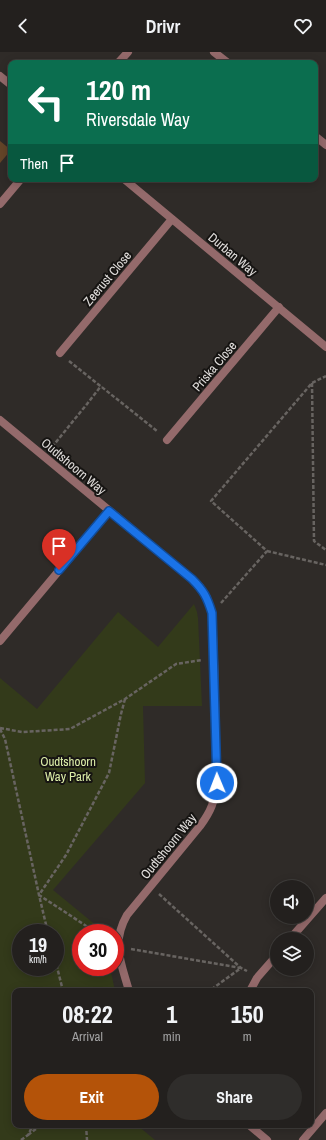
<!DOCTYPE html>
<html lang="en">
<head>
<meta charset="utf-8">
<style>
  :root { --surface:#23201e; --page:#2f2d2b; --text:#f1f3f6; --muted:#a3a3a4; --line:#403e3c; --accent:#b45309 }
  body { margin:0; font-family:"Archivo Narrow",sans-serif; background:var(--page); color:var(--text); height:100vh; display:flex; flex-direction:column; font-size:15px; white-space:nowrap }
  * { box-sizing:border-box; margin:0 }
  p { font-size:13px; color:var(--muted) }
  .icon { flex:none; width:22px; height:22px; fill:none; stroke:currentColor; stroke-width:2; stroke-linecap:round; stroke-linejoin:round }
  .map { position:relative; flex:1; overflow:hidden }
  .panel { position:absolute; left:12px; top:936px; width:302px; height:140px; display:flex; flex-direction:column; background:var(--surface); border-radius:8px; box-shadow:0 2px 10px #0003,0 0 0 1px var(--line) }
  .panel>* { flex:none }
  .banner { position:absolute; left:8px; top:8px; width:310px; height:122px; border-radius:8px; box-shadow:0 2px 10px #0003,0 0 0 1px var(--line); background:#0b6e4f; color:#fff; overflow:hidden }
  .buttons { position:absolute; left:270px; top:828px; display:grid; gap:8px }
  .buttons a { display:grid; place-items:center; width:44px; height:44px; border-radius:50%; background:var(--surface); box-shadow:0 2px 10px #0003,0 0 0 1px var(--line); font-size:20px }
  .speed { position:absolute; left:12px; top:872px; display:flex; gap:8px; font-size:20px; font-weight:700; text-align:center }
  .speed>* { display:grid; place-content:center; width:52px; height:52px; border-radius:50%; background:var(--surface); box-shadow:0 2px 10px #0003,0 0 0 1px var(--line); line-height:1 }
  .speed small { font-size:10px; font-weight:400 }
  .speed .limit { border:6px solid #d22; background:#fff; color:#111 }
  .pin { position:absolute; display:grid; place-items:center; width:34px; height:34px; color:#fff; margin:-41px -17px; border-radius:50% 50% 50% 0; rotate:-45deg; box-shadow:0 0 4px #0007 }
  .pin .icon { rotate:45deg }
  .me { position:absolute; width:44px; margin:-22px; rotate:359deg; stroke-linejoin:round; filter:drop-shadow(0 0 3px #0008) }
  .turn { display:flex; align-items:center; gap:14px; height:84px; padding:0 12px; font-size:18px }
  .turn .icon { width:52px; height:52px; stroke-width:2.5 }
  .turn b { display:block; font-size:28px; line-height:34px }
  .then { display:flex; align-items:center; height:38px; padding:0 12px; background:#0003; gap:8px; font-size:15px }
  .eta { display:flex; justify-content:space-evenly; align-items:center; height:68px; text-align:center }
  .eta b { font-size:24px; font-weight:800; line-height:28px }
  .action { display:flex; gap:8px; margin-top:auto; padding:8px 12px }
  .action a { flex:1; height:46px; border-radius:24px; background:var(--accent); color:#fff; font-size:16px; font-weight:800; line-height:46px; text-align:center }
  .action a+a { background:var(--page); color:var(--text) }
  header { display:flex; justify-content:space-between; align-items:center; height:52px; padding:0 12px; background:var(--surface); font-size:18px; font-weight:800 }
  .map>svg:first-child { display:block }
  .green { fill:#333a1a; fill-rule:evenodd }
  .building { fill:#644528 }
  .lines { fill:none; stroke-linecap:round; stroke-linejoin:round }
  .path { stroke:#686461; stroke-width:2.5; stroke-dasharray:4 2; stroke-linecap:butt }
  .minor { stroke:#946a6b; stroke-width:8 }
  .route-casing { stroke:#114b97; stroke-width:10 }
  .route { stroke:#1a73e8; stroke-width:7 }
  .labels { text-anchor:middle; stroke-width:4; stroke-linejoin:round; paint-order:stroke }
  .street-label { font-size:13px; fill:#e0dddb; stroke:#161412 }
  .park-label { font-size:13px; fill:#dceda8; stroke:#161412 }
</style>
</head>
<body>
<header><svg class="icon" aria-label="back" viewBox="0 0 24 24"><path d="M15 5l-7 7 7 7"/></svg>Drivr<svg class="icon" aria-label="heart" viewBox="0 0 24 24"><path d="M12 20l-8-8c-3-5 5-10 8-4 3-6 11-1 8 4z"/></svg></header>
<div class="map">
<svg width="326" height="1088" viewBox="0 0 326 1088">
  <rect width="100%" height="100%" fill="#2f2b28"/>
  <path class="green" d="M194,552l3,8 1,6 4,88h-59l2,77 -92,107 50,41v2h-22v34h29l5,24h-100v134h122l18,15h-155v-462l37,31 81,-97 40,35zM21,881h34v34h-34z"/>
  <path class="building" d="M0,89l11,9 -11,13z"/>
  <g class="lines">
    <path class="path" d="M69,309l88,70
      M312,331l2,158 12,9
      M52,395l35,-43 14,-18
      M267,499l59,14
      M221,551l46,-52 -56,-50 101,-118 14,-7
      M0,676l22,4 48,-3 55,-30 51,-35 26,-4
      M0,677l5,10 34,156 9,38
      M159,842l82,74 6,3
      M97,881l-58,-38 27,-40 43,-82 12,-59 4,-15
      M131,897l110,19 -32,23
      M55,907l8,32
      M86,1073l1,15
      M28,1083l13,-10
      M21,1088l7,-5 5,-10"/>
    <path class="minor" d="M214,0l14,11
      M118,11l10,-11
      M0,24l11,9
      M315,84l11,9
      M124,127l202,168
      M0,152l21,-25
      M60,301l112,-134
      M0,368l192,159 8,8 7,11 5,15 2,45 3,125c-3,19 -5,27 -17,43l-73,89c-16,28 -6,47 2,76
      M167,388l112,-133
      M0,589l109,-130
      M290,887l36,-41
      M250,939l7,-13 20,-23
      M249,1073l18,15
      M303,1088l23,-27"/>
  </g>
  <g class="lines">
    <g class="route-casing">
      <path id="route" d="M59,518l50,-59 83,68c12,12 15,18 20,34l5,170"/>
    </g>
    <use href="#route" class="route"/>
  </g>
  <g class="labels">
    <g class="street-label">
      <text transform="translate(233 202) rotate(40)" y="5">Durban Way</text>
      <text transform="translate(107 226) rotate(-50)" y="5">Zeerust Close</text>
      <text transform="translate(214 314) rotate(-50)" y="5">Priska Close</text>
      <text transform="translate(74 414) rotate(40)" y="5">Oudtshoorn Way</text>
      <text transform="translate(168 794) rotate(-51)" y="5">Oudtshoorn Way</text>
    </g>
    <g class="park-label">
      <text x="68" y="714">Oudtshoorn<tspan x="68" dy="15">Way Park</tspan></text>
    </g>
  </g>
</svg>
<div class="buttons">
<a><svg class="icon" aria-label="sound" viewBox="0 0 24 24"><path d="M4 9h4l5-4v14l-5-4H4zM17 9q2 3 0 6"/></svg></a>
<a><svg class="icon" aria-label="layers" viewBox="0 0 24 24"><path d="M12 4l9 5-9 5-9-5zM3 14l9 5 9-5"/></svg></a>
</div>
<div class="speed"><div>19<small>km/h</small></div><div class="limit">30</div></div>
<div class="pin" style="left:59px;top:518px;background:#d93025"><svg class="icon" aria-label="arrive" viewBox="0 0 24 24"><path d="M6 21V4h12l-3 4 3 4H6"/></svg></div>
<svg class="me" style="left:217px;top:731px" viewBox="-20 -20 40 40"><circle r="17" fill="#1a73e8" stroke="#fff" stroke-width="3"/><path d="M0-11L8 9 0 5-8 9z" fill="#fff"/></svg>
<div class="banner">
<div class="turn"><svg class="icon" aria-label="left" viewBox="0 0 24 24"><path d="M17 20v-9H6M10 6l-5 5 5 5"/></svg><div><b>120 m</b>Riversdale Way</div></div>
<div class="then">Then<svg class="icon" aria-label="arrive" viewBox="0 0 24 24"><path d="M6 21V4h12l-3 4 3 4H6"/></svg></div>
</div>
<section class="panel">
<div class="eta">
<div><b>08:22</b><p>Arrival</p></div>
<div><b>1</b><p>min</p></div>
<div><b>150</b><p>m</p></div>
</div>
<div class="action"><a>Exit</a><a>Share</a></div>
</section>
</div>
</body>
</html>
